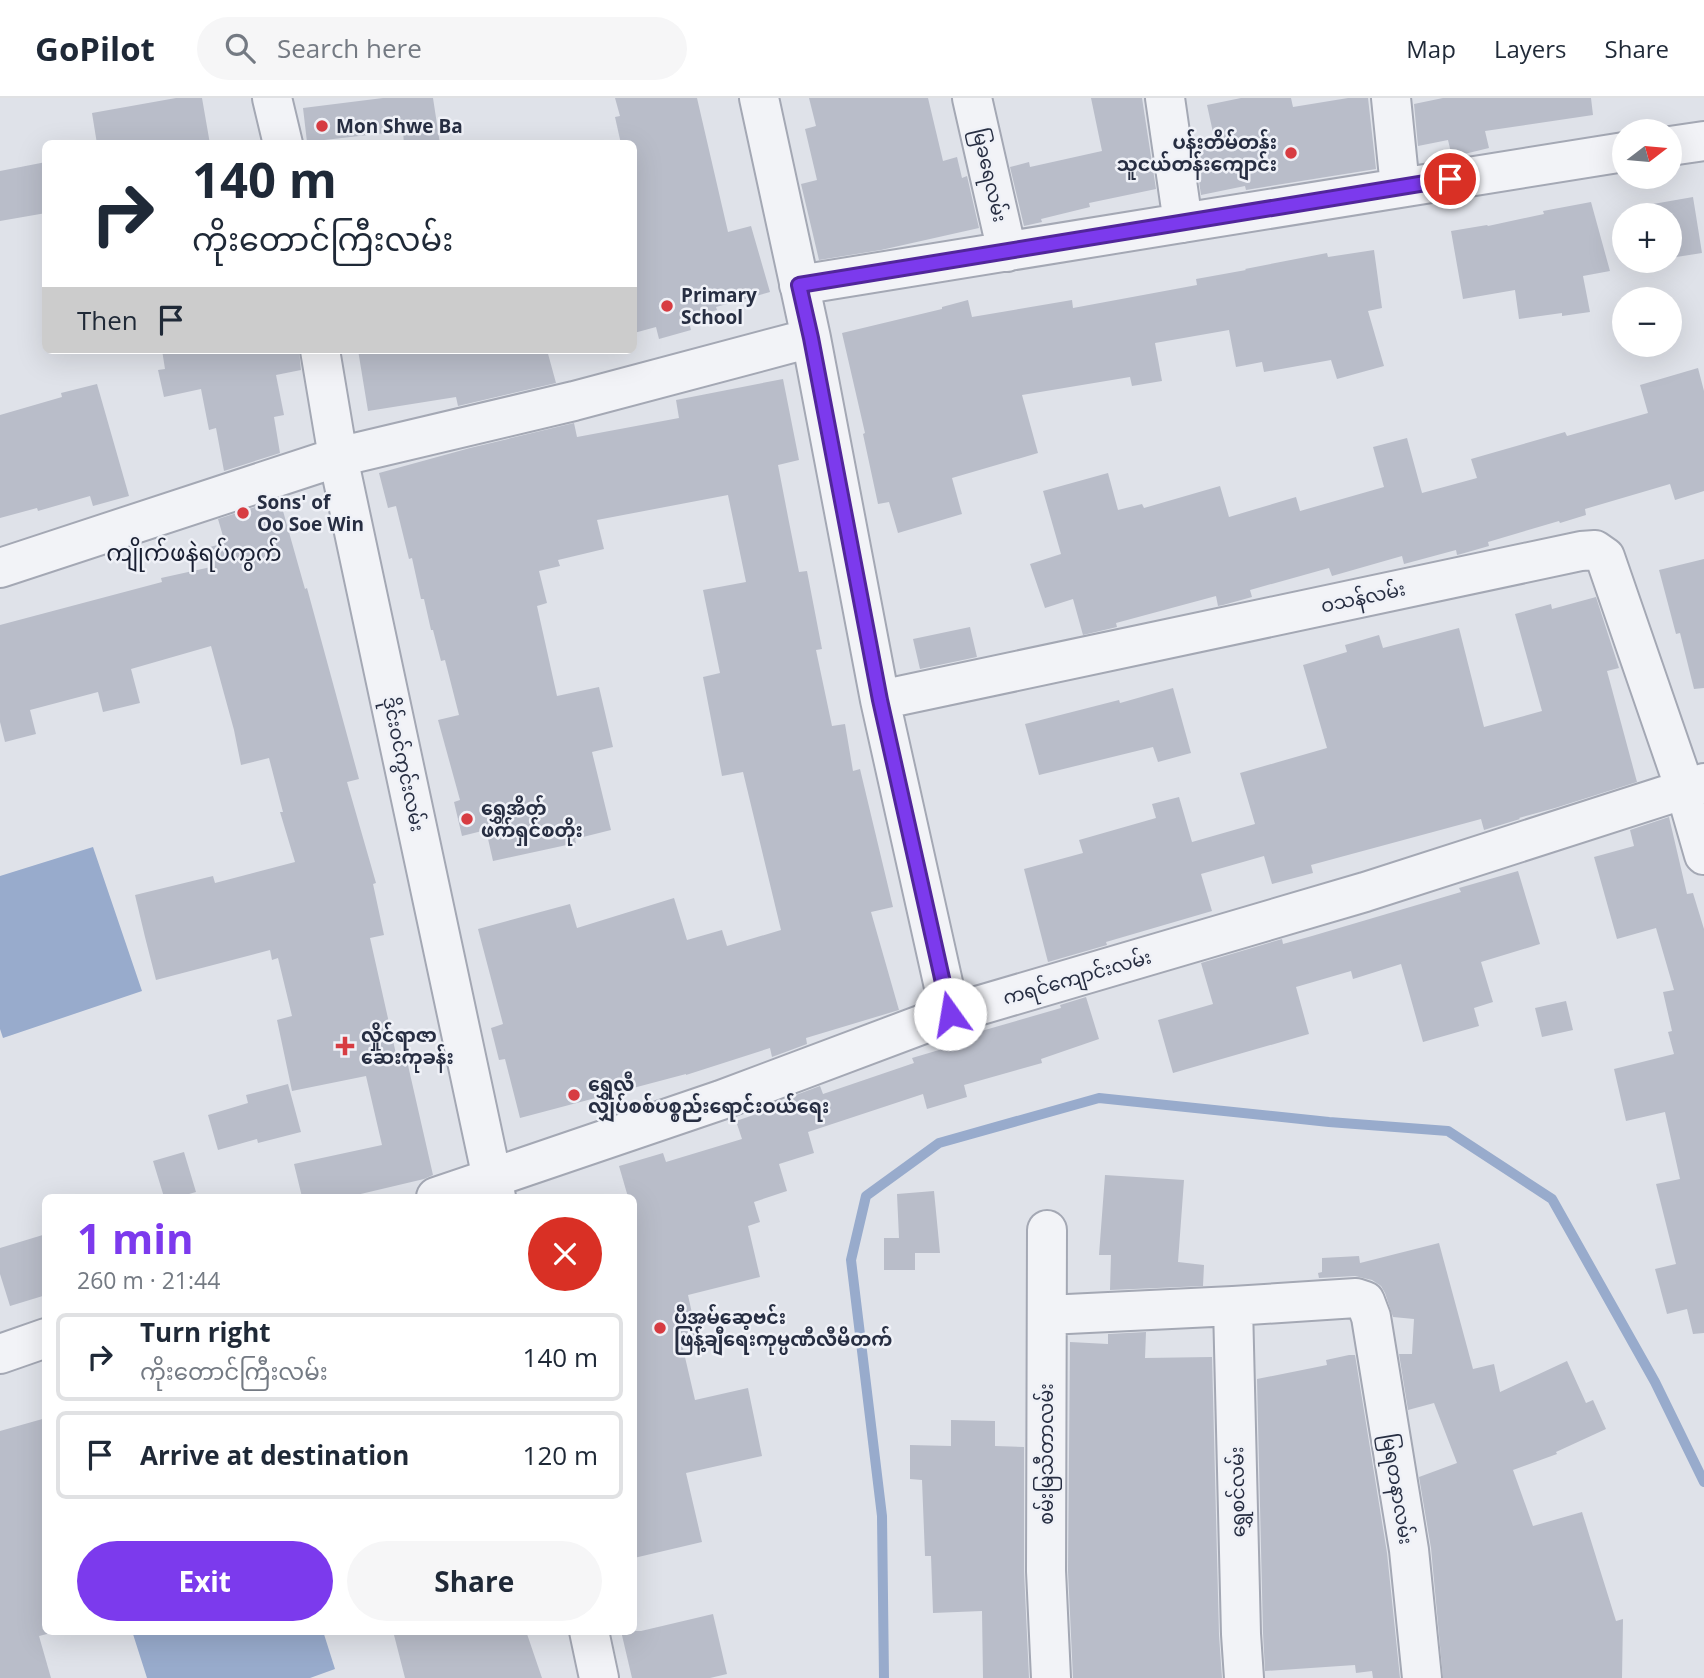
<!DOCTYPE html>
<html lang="en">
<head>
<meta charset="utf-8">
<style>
  :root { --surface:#fff; --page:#f6f6f7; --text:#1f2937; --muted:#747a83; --line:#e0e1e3; --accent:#7c3aed }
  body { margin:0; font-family:"Open Sans","Noto Sans Myanmar",sans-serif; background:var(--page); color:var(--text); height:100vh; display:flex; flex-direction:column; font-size:26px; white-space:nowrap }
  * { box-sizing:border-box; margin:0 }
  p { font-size:23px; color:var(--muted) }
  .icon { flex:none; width:38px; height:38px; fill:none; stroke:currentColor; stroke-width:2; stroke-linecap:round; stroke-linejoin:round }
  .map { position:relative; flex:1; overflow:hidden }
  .details { position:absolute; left:42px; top:1096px; width:595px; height:441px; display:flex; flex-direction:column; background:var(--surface); border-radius:10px; box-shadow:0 7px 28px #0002 }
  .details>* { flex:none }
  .hud { position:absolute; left:42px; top:42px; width:595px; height:214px; border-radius:10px; box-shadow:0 7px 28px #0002; background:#fff; color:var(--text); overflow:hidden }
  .needle { width:46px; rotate:74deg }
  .fabs { position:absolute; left:1612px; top:21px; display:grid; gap:14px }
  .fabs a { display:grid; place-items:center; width:70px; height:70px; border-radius:50%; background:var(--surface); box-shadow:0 7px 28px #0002; font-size:35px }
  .pin { position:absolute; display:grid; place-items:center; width:60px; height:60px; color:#fff; margin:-30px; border:4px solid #fff; border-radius:50%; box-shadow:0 2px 7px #0007 }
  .me { position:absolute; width:77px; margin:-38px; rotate:347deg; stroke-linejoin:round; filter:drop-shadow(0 0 5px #0008) }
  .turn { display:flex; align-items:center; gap:24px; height:147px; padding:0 35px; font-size:32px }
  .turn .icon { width:91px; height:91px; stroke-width:2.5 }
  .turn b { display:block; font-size:49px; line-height:60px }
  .then { display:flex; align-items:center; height:66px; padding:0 35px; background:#0003; gap:14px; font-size:26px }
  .round { display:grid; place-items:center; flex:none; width:74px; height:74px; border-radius:37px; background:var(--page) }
  .overview { display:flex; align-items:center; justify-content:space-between; height:119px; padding:0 35px }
  h1 { font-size:42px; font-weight:700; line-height:52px; color:var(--accent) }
  .action { display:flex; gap:14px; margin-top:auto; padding:14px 35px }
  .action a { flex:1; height:80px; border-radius:42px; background:var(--accent); color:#fff; font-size:28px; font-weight:700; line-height:80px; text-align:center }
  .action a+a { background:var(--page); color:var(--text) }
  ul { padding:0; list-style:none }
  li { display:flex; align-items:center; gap:21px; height:88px; margin:0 14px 10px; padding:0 21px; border:4px solid var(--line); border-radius:10px }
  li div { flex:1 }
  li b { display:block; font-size:26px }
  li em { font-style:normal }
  header { display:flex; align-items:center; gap:42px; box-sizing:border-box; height:98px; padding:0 35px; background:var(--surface); border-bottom:2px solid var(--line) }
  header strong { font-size:33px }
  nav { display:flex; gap:38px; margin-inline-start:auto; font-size:24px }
  .search { width:490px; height:63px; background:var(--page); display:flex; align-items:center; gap:18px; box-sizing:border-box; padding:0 24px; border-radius:38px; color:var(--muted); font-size:26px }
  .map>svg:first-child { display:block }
  .water { fill:#98abcc }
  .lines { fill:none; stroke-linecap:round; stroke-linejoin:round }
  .stream { stroke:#98abcc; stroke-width:10 }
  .building { fill:#b9bdc9 }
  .minor-casing { stroke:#a4a8b4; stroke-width:42 }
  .minor { stroke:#f2f3f7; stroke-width:38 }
  .route-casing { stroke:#51269a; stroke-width:18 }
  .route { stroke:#7c3aed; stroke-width:12 }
  .poi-dot { fill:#d73c42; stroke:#eff1f7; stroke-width:2.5 }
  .labels { text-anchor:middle; stroke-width:5; stroke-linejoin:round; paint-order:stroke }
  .poi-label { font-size:19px; font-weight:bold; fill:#272e42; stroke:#eff1f7; text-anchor:start }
  .street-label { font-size:19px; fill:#272e42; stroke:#eff1f7 }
  .quarter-label { font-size:23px; fill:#191f32; stroke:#eff1f7 }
</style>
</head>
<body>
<header>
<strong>GoPilot</strong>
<div class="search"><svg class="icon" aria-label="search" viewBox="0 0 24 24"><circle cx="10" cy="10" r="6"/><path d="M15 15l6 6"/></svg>Search here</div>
<nav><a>Map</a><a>Layers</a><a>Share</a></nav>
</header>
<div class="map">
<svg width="1704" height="1580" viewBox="0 0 1704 1580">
  <rect width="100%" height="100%" fill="#dfe2e9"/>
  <path class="water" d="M93,749l49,144 -139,47 -3,-9v-153z
    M132,1533h191l12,38 -25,9h-163z"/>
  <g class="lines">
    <path class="stream" d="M884,1580l-2,-162 -31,-256 15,-64 73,-53 160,-45 230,24 119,9 104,68 103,183 49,100"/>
  </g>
  <path class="building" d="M176,0h26l8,46h-113l-5,-31z
    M383,0h50l7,46h-36l-1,-13 -96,11 -4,-34z
    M615,0h82l31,134 23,-6 19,66 -54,15 1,3 -29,8 3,12 -32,9 -3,-12 -22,6v-189h-13l-6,-27 5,-1z
    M809,0h119l15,63 14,-4 5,21 5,-2 12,52 -98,22 -62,10 -18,-76 16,-4 -12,-51 11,-3z
    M1091,0h51l14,91 -67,14 1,4 -49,12 1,3 -18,4 -14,-59 19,-5 1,5 72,-16z
    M1241,0h50l2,9 55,-9h20l8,71 -130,21 -1,-4 -44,9 -8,-54 21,-4 -7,-32z
    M1443,0h148l2,17 -108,16 4,17 -37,9 -4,-17 -30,6 -4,-42z
    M46,64v51l-46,8v-50z
    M1693,99l9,56 -32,5v-43h-33l-1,-8z
    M1591,104l19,69 -27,5 7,36 -28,4v-3l-43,6 -4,-29 -52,9 -12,-68 36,-6 1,1 56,-12 -1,-3z
    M1374,152l8,58 -14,3 16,55 -47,13 -6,-19 -67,12 -2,-10 -26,5 -7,-37 -74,13 7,38 -30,5 -2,-9 -108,18 16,58 -86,25 10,36 -64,19 -9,-31 -11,2 -15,-70 2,-1 -23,-100 100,-24v-2l26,-7 4,17 100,-17 1,8 124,-23 -1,-6 50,-9 -1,-1 82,-16 1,4z
    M162,252h137l2,20 -25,5 8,40 -10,2 6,36 -56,18 -8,-43 -7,2 -8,-41 -37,8 -6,-27 7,-1z
    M358,252h189l9,33 -98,23 -2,-9 -88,14z
    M1698,270l6,23v100l-29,9 -5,-16 -85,25 1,6 -26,8 -1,-2 -71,21 1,4 -28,8 -4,1 -1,-5 -52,14 -2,-8 -70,20 -3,-8 -79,22 2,7 -29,8 -5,1 -2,-10 -100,27 1,4 -34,8 -10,-36 -28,9 -15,-44 31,-10 -18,-63 65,-18 10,37 24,-6 2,4 76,-22 9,31 67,-20 4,14 84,-24 -11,-40 34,-9 15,55 55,-15 -6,-19 94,-27 2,4 81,-23 -8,-28z
    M783,281l16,81 -21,5 11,57 10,50 8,-1 15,78 -6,1 16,76 13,-2 8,47 7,-2 33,138 -22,5 28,98 -93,28 1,6 -35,13 -2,-9 -84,27v-1l-166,44 -15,-59 -6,1 -8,-32 12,-4 -25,-95 92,-25 7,24 97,-30 13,42 35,-10 5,16 54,-16 -38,-158 -21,4 -19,-99 17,-4 -17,-83 43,-8 -18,-87 -131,25 7,29 -46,11 2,6 -21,5 8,32 -10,3 20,90 42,-9 14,60 -21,5 19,78 -36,9 1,4 -83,18 -7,-31 -24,6 -8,-34 6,-2 -22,-80 21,-5 -14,-55 -4,1 -8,-31h-2l-7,-31h-3l-9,-41 -3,1 -13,-53 -8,2 -9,-35 91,-25 104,-25 3,14 102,-19 -3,-18z
    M97,286l32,112 -36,10 -3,-10 -52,15 -1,-3 -37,10v-103l62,-18 -1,-4z
    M286,399l4,12 -7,2 22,78 2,-1 52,191 -12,3 29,101 -3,1 11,51 -14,3 26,116 9,-2 28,123 -9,4 -76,18h-46l-8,-33 88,-19 -16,-69 -74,15 -15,-71 15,-4 -14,-58 -6,2 -2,-10 -114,30 -11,-43 -10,-42 78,-19 2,7 80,-21 -15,-50h3l-14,-54 -28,7 -7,-35 -23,-84 -80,23 9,34 -37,9 -5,-20 -68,18 6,24 -31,8 -5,-20v-97l162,-43 -1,-4 50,-11 -5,-19 19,-5 -7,-24z
    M1704,461v129l-10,1 -14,-56 -4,1 -17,-64z
    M1596,499l23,71 -12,3 30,111 -82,26 -36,10 1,1 -36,11 -3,-11 -170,46 2,8 -41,11 -8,-28 -63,18 11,37 -106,31 1,3 -59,17 -24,-93 59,-16 -4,-13 77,-22 -4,-14 27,-7 13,45 63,-18 -15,-51 87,-25 -24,-83 44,-13 -2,-7 34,-10 4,13 76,-20 25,99 58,-16 -27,-97 36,-10 1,5z
    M970,529l7,30 -57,12 -7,-30z
    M1173,590l18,65 -33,9 -5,-15 -114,28 -14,-51 94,-24 1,3z
    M1669,719l18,77 6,-1 11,36v404l-11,1 -6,-25 -20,5 -12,-45 21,-5 -20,-80 24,-5 -15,-67 -39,9 -12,-52 60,-15 -6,-22 4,-1 -9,-39 11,-2 -18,-62 -39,11 -23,-82 40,-11 -4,-16z
    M1518,773l22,73 -59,18 12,40 -19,6 5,18 -56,16 -22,-78 -48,15 -2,-8 -55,16 13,47 -136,39 -15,-53 55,-16 -12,-41 81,-24 1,5 29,-8 149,-44 -2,-4z
    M1086,899l13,42 -58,20 1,4 -78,22 3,12 -40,12 -4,-15 -115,38 6,21 -35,11 8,27 -33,11 6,20 -12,4 12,51 -72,18 9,41 -16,4 14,60 53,-12 14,68 -76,17 16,69 -68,16v-361h-6l-9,-31 44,-13 3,9 76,-23 -6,-18 50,-17 -1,-5 35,-13 3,8 91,-31 -2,-5 54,-16 -2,-6 97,-28 -1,-3z
    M1566,903l7,29 -31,7 -7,-29z
    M288,986l13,48 -43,11 -1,-4 -39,11 -10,-35 40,-12 -2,-8z
    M184,1054l12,40 -17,5h-15l-11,-36z
    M1105,1077l79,5 -6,82 26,3 -1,21 -93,4 1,-35h-12z
    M934,1093l6,62h-25v17h-31v-32h15l-2,-44z
    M46,1136v61l-36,11 -10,-32v-26z
    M1439,1145l34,126 21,-5 6,28 67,-31 19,42 7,-3 13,29 -50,23 1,2 -44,16 20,56 49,-14 34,109 7,-2 -1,59h-179l-12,-130 -12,-71 38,-14 -23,-60 -26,7 -9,-56h13l2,-35 -21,-2 -8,-24 -4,-7 -9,-6 -17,-4 -36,2 -1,-5 4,-1v-14l37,-2 1,7z
    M1146,1234l-1,26 67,-1 7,278 3,43h-149l-5,-107 2,-229 38,2v-10z
    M1349,1257h6l32,198 13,125h-27l-1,-7 -16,2 -1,-8 -90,6 -2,-38 -6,-254 70,-14 -1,-5z
    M46,1320v213h4l1,2 -12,3 12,42h-51v-247z
    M951,1322l44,1v25l29,1v124l5,107h-46l-1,-67 -49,2 -2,-57h-6l-3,-76 -12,-1v-34l41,1z
    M713,1516l14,60 -17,4h-78l-11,-47h20z
    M393,1533h133l16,47h-137z"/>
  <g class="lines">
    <g class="minor-casing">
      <path id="minor" d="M272,0l11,46
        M759,0l52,240 69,362 70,314
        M972,0l35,154
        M1165,0l18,125
        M1391,0l9,89
        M1670,48l34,-5
        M799,187c275,-43 550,-91 825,-133
        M320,252l18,107 158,740
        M0,470l338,-111 236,-56 237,-63
        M880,602l701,-149 14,-1 10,7 80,232 19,66
        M436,1099l285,-97 229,-86 415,-122 339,-109
        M1047,1132l-1,341 5,107
        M1233,1208l8,328 3,44
        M1047,1217l186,-9 123,-8 9,3 6,16 38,233 13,128
        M0,1256l46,-16
        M589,1533l10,47"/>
    </g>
    <use href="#minor" class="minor"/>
  </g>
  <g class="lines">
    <g class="route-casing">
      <path id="route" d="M950,916l-70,-314 -69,-362 -12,-53 651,-106"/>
    </g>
    <use href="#route" class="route"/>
  </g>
  <g class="poi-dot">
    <circle cx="322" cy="28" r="7"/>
    <circle cx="1291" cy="55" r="7"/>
    <circle cx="667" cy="208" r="7"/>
    <circle cx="243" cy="415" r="7"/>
    <circle cx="467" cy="721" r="7"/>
    <path d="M341.5 937.5h7v7h7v7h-7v7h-7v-7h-7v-7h7z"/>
    <circle cx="574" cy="997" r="7"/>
    <circle cx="660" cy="1230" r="7"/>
  </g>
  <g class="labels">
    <g class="poi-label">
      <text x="336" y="35">Mon Shwe Ba</text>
      <text x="1277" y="51" text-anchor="end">ပန်းတိမ်တန်း<tspan x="1277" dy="22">သူငယ်တန်းကျောင်း</tspan></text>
      <text x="681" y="204">Primary<tspan x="681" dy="22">School</tspan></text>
      <text x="257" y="411">Sons' of<tspan x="257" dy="22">Oo Soe Win</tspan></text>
      <text x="481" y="717">ရွှေအိတ်<tspan x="481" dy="22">ဖက်ရှင်စတိုး</tspan></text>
      <text x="361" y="944">လှိုင်ရာဇာ<tspan x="361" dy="22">ဆေးကုခန်း</tspan></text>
      <text x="588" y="993">ရွှေလီ<tspan x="588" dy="22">လျှပ်စစ်ပစ္စည်းရောင်းဝယ်ရေး</tspan></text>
      <text x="674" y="1226">ပီအမ်ဆေ့ဗင်း<tspan x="674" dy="22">ဖြန့်ချီရေးကုမ္ပဏီလီမိတက်</tspan></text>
    </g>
    <g class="street-label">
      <text transform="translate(990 77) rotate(77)" y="7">မြခရေလမ်း</text>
      <text transform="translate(1363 499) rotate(-12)" y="7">ဝသန်လမ်း</text>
      <text transform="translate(404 666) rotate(78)" y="7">ဒိုင်းဝင်ကွင်းလမ်း</text>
      <text transform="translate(1077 879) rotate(-16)" y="7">ကရင်ကျောင်းလမ်း</text>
      <text transform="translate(1046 1356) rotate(-90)" y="7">စမ်းမြသီတာလမ်း</text>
      <text transform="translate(1398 1391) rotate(81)" y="7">မြရတနာလမ်း</text>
      <text transform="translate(1237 1394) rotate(-91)" y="7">ရွှေစင်လမ်း</text>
    </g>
    <g class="quarter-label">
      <text x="194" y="463">ကျိုက်ဖနဲရပ်ကွက်</text>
    </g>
  </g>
</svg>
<div class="fabs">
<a><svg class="needle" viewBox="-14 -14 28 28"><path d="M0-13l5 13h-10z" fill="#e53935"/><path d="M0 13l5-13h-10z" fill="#747a83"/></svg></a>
<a>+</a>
<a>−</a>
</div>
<div class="pin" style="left:1450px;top:81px;background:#d93025"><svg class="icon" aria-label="arrive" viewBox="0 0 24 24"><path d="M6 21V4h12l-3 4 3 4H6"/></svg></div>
<svg class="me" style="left:950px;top:916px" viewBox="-20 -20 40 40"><circle r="19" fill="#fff"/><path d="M0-13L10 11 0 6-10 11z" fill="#7c3aed"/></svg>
<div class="hud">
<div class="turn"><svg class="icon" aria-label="right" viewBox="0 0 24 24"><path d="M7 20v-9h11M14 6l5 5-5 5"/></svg><div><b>140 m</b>ကိုးတောင်ကြီးလမ်း</div></div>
<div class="then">Then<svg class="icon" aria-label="arrive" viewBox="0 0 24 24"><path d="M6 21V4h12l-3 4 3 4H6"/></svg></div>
</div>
<section class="details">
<div class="overview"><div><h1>1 min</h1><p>260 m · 21:44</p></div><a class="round" style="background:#d93025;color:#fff"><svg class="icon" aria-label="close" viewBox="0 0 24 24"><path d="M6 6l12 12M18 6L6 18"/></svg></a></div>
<ul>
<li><svg class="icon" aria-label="right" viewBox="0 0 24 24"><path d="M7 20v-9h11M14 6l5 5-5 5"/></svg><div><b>Turn right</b><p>ကိုးတောင်ကြီးလမ်း</p></div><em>140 m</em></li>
<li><svg class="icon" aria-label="arrive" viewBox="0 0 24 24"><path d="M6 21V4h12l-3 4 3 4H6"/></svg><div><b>Arrive at destination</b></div><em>120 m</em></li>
</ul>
<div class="action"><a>Exit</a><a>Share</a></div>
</section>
</div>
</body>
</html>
